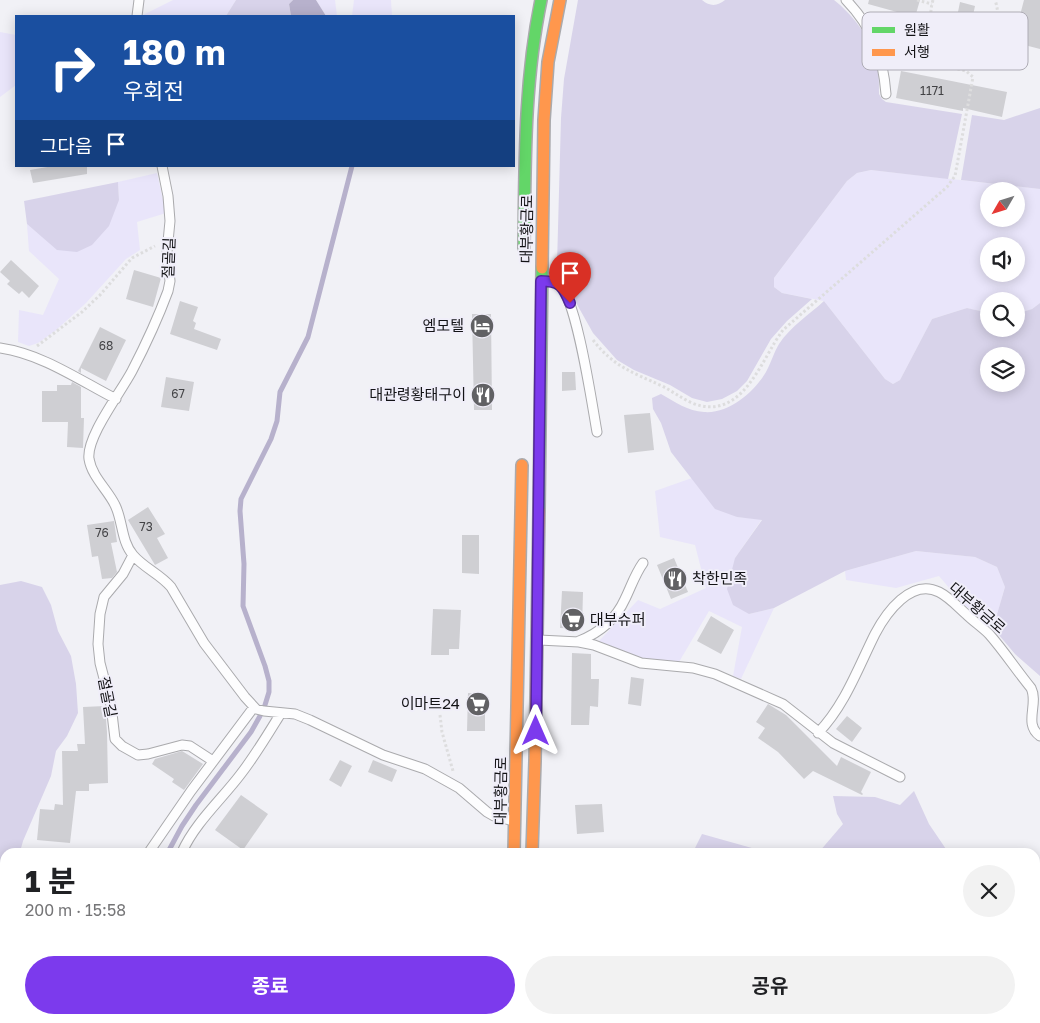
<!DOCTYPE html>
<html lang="ko">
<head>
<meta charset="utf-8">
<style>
  :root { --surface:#fff; --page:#f2f2f2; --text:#202124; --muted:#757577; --accent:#7c3aed }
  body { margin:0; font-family:"Golos Text","Noto Sans KR",sans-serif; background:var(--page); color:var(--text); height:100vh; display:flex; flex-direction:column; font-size:19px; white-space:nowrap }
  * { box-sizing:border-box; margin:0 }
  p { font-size:16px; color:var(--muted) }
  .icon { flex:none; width:28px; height:28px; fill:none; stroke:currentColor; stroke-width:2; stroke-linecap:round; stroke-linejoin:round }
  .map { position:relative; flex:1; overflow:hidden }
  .details { position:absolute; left:0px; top:848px; width:1040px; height:176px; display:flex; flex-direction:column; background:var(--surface); border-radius:15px 15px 0 0; box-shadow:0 2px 12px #0003 }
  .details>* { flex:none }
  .guide { position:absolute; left:15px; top:15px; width:500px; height:152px; border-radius:0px; box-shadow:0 2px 12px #0003; background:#1a4fa0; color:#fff; overflow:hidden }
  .needle { width:32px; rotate:231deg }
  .controls { position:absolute; left:980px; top:182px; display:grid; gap:10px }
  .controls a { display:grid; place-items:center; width:45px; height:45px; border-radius:50%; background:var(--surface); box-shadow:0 2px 12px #0003; font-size:25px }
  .pin { position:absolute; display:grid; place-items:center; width:42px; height:42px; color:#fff; margin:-51px -21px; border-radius:50% 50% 50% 0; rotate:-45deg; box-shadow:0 0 5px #0007 }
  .pin .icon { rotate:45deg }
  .me { position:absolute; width:55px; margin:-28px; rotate:0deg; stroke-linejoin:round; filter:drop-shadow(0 0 4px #0008) }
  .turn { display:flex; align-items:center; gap:18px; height:105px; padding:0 25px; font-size:22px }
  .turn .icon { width:65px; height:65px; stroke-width:2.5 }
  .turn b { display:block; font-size:35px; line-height:42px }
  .then { display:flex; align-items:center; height:48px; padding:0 25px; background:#0003; gap:10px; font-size:19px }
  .round { display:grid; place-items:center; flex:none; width:52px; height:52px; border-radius:26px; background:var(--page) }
  .head { display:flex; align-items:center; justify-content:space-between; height:85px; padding:0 25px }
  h1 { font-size:30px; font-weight:700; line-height:38px }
  .button { display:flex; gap:10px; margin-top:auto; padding:10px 25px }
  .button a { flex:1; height:58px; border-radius:30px; background:var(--accent); color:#fff; font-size:20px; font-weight:700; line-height:58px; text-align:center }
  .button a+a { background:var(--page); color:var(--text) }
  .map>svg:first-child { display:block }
  .green { fill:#e9e5fa; fill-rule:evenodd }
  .forest { fill:#d8d3ea; fill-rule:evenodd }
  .water { fill:#b7b1cc }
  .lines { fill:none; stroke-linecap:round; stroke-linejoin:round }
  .stream { stroke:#b7b1cc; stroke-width:5 }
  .building { fill:#cfcfd3 }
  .lane-casing { stroke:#aaaaad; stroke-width:11 }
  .fast-casing { stroke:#aaaaad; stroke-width:14 }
  .slow-casing { stroke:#aaaaad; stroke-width:14 }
  .path { stroke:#ddddde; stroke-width:3; stroke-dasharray:2.5 2.5; stroke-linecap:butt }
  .lane { stroke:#fdfdfe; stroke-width:9 }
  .fast { stroke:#63d668; stroke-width:11 }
  .slow { stroke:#ff974d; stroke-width:11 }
  .route-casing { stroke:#51269a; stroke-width:12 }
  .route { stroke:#7c3aed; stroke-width:9 }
  .labels { text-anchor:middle; stroke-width:4; stroke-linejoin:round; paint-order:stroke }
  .number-label { font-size:12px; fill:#424245 }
  .street-label { font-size:15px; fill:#131316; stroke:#f0eef9 }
  .poi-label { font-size:15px; fill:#131316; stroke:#f0eef9; text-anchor:end }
  .key { fill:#f0eef9; stroke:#aeacb5; stroke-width:1 }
  .key-label { font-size:14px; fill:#131316 }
</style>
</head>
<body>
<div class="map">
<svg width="1040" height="1023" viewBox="0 0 1040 1023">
  <rect width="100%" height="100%" fill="#f1f1f6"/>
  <path class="green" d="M173,0h63l-10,16h-83v-1z
    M316,0h19l2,16h-11z
    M354,0h37l1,16h-40z
    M0,32l16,3v50l-16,12z
    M871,170l169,19v114l-8,6 -16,5v-13h-27v12l-22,-5 -35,11 -32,61 -7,4 -8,-5 -61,-78 -42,-8 -8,-6v-9l73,-97 10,-8zM989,191h27v28h-27zM989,246h27v28h-27z
    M157,173l9,40 -29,9 3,28 -14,9 -40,44 -31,28 -17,12 -9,3 -11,-4 1,-32 24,5 16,-36 -30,-28 -2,-27 30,25 62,-49 -1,-18z
    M692,478l5,6 40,33 25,2 -27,39 14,56 25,-6 -33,71 -8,-3 9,-49 -33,-16 -30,51c-18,-1 -69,-5 -80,-21l39,-41 22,9 46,-21 -11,-43 -35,-8 -5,-46z
    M916,551l59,6 22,10 8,20 -12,41 -31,-25 -23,-27 -43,12 -50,-8 -1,-9z"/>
  <path class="forest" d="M236,0h57l-4,4 2,12h-65z
    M578,0h124c8,7 16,6 23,0h109c18,14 35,36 42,58 3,11 3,24 3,36l3,5 4,3 76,12 -14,65 -77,-9 -14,3 -10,8 -73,97v9l8,6 30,6 -25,22 -16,18 -24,42 -10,10 -15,8 -15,3 -15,-4 -22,-13 -36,-15 -17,-10 -24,-27 -33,-59 -3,-9 4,-147 3,-39z
    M1040,108v81l-79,-9 11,-65 32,5z
    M118,182l1,18 -10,26 -17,19 -15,7 -20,-2 -30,-26 -3,-23z
    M824,301l61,78 8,5 7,-4 32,-61 35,-11 22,5v16h27v-15l16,-5 8,-6v373l-25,-22 -22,-26 12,-41 -8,-20 -22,-10 -59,-6 -71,20 -71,37 -25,6 -16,-9 -6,-16 8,-31 27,-38 -25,-3 -22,-8 -44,-57 -10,-29 -8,-14 -1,-11 9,-4c14,8 27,17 43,18 25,2 50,-20 62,-40 5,-9 8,-20 13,-28 11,-17 31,-30 45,-43zM989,356h27v28h-27z
    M21,581l21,6 9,18 7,26 13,25 5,28 2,29 -11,23 -11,15 -5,25 -28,65 -3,11h-15v97l-5,10v-374z
    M914,791l15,33 19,28h-129l24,-28 -6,-10 -4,-18 42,1 25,8z
    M702,834l57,16 2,2h-68z
    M5,972v47h19l-1,4h-23v-47z
    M1035,975l5,7v41h-366v-4h361z"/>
  <path class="water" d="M293,0h23l10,16h-35l-2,-12z"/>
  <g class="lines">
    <path class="stream" d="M265,705l4,-13v-11l-4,-15 -22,-60 1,-42 -4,-53 1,-12 30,-60 6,-18 3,-29 28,-55 44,-171
      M168,852l14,-26 14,-21 55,-73 9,-16
      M117,1023v-4"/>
  </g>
  <path class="building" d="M869,0h51l-11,38 -18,-6 6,-20 -29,-8z
    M1024,0h16v49l-27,-7z
    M960,2l15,4 -3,14 -15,-3z
    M901,71l106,21 -5,25 -39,-9v3l-67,-13z
    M53,166h34v8l-54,9 -3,-13z
    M11,260l28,26 -10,12 -7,-7 -3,3 -12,-10 3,-3 -10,-9z
    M134,270l27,8 -8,29 -27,-8z
    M180,301l18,6 -5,14 3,2 -2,6 27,10 -4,11 -47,-16z
    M472,314h19l1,96h-18z
    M100,327l26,13 -20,41 -25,-13v5l-3,-2z
    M562,372h13l1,18 -14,1z
    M166,377l28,5 -5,29 -28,-4z
    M72,382l9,5v31h3l-1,30 -16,-1 1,-25h-26v-31h15v-6h14z
    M650,413l4,37 -26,3 -4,-38z
    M148,507l17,27 -8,4 11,20 -13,7 -27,-45z
    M114,521l3,21 -6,1 6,29 -5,6 -10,1 -4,-23 -6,1 -5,-32z
    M462,535h17v39l-17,-1z
    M674,558l14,34 -17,7 -14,-34z
    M562,591l21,1 -1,37 -22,-1z
    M433,609l28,1 -2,39h-10v6h-18z
    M711,616l23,14 -13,24 -24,-13z
    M572,653l19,1v25h8l-1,28 -8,-1 -1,19h-18z
    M631,677l13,2 -3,27 -13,-2z
    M468,693l17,1v37h-18z
    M768,704l18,11 51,51 4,-9 30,15 -10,20 2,2 -1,1 -49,-24 -9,8 -26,-27 -20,-14 7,-10 -9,-6z
    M105,706l2,26 1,51 -19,1v7h-13l-6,52 -33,-3 3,-31 14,1 1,-6 8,1 -1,-54h16l-1,-7h8l-2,-37z
    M847,716l15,12 -10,14 -16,-13z
    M182,751l21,13 -19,26 -12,-8 2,-3 -22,-15 3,-5z
    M340,760l12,6 -11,21 -12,-7z
    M373,760l24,10 -5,12 -24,-10z
    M241,795l27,19 -25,36 -28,-20z
    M602,804l2,28 -27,2 -2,-29z"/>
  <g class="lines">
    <g class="lane-casing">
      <path id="lane" d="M846,0c27,28 37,56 40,94
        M137,16l2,-16
        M162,166l6,30 2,25 -3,31 3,29 -2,10c-10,27 -23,55 -36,80 -11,21 -46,66 -43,88 3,18 19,31 26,46 8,16 6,36 18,50 11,13 27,19 38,32l33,56 41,54 11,12 8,2 31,3 15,6 73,35 42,14 34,19 28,24 7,4 20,5
        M544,281c5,0 11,-1 15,3 18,15 33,121 38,148
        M0,348c42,6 79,32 116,51
        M133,555l-10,19 -19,23 -4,17 -2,30 2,19 11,42 4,34 7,7 16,9 10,-1 34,-9 8,1 23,15
        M539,640l40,2 15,3 47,18 52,5 22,6 68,30 50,39 67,34
        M579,641c20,-8 37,-22 46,-42 6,-12 10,-25 18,-36
        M818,733c27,-28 40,-65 57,-99 11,-21 36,-56 64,-42 10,5 19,15 27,22 7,7 16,13 23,20 15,17 28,37 42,54 8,16 -8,36 9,48
        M149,852l42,-61 63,-84
        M182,852c13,-29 39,-52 58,-77 15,-19 28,-41 41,-62
        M0,970l5,-4
        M127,1023l1,-4"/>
    </g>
    <g class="fast-casing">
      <path id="fast" d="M524,248c1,-83 0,-166 17,-248
        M539,510l3,-242"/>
    </g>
    <g class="slow-casing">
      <path id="slow" d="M542,268l2,-148 4,-58 12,-62
        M514,852l8,-387
        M532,852l3,-91 4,-251
        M504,1019v4"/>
    </g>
    <path class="path" d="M917,0l15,4
      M933,0c-18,61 82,58 62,0
      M593,340c21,27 39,32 69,46 10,5 19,12 30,17 51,20 69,-44 91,-73l164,-143 8,-11 18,-99 -7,-6 -75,-18
      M37,346l45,-34 18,-17 32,-37 23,-12
      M440,715l2,17 11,39"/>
    <use href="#lane" class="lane"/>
    <use href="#fast" class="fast"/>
    <use href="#slow" class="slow"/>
  </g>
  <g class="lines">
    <g class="route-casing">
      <path id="route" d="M536,731l5,-450c19,0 22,5 29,22"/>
    </g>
    <use href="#route" class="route"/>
  </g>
  <defs>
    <g id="hotel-disc" transform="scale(1.25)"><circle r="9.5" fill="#616164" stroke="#f0eef9"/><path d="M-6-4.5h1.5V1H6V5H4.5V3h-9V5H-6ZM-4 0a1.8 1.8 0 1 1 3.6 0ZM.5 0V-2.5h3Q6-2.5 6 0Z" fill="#fff"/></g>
    <g id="restaurant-disc" transform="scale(1.25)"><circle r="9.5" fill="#616164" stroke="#f0eef9"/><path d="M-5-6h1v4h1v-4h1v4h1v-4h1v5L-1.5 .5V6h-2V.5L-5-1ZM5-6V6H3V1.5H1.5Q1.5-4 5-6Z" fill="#fff"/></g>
    <g id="supermarket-disc" transform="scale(1.25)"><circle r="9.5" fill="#616164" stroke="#f0eef9"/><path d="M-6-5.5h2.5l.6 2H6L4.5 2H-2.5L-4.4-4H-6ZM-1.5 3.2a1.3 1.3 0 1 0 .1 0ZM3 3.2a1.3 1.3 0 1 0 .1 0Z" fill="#fff"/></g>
  </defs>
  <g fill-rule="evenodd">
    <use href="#hotel-disc" x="482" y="326"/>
    <use href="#restaurant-disc" x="483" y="395"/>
    <use href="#restaurant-disc" x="675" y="579"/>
    <use href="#supermarket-disc" x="573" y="620"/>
    <use href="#supermarket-disc" x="478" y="704"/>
  </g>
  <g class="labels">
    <g class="number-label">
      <text x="932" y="95">1171</text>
      <text x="106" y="350">68</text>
      <text x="178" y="398">67</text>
      <text x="146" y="531">73</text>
      <text x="102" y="537">76</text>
    </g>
    <g class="street-label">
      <text transform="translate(527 229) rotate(-89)" y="5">대부황금로</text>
      <text transform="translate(169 258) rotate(-88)" y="5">절골길</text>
      <text transform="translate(977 608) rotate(41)" y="5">대부황금로</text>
      <text transform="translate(107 697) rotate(79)" y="5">절골길</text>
      <text transform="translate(501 791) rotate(-89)" y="5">대부황금로</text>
    </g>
    <g class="poi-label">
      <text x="464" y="331">엠모텔</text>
      <text x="466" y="400">대관령황태구이</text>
      <text x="692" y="584" text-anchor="start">착한민족</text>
      <text x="590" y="625" text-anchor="start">대부슈퍼</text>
      <text x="460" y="709">이마트24</text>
    </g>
  </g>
  <rect x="862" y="12" width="166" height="58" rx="8" class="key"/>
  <rect x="872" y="27" width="23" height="6" fill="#63d668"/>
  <rect x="872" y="49" width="23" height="7" fill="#ff974d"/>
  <g class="key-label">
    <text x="904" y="35">원활</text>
    <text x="904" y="57">서행</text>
  </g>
</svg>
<div class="controls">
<a><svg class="needle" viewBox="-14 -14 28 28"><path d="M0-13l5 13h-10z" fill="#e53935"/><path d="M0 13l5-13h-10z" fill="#757577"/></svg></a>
<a><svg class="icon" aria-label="sound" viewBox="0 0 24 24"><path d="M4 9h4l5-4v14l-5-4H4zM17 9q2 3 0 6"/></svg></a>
<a><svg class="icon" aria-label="search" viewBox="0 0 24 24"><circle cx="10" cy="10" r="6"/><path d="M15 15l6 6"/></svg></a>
<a><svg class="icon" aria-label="layers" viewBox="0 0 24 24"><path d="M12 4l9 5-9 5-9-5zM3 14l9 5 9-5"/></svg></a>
</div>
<div class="pin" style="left:570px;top:303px;background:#d93025"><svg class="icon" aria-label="arrive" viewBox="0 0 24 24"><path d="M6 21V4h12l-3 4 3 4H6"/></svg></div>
<svg class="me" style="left:536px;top:731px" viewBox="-20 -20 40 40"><path d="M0-17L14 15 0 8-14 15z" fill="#7c3aed" stroke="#fff" stroke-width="4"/></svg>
<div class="guide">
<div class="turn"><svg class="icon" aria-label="right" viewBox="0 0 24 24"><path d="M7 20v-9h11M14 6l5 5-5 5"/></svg><div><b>180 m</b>우회전</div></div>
<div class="then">그다음<svg class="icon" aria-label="arrive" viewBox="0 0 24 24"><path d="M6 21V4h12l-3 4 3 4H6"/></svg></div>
</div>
<section class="details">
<div class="head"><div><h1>1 분</h1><p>200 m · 15:58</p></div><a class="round"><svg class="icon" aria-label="close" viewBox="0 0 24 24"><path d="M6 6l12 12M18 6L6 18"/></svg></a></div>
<div class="button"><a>종료</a><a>공유</a></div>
</section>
</div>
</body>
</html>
